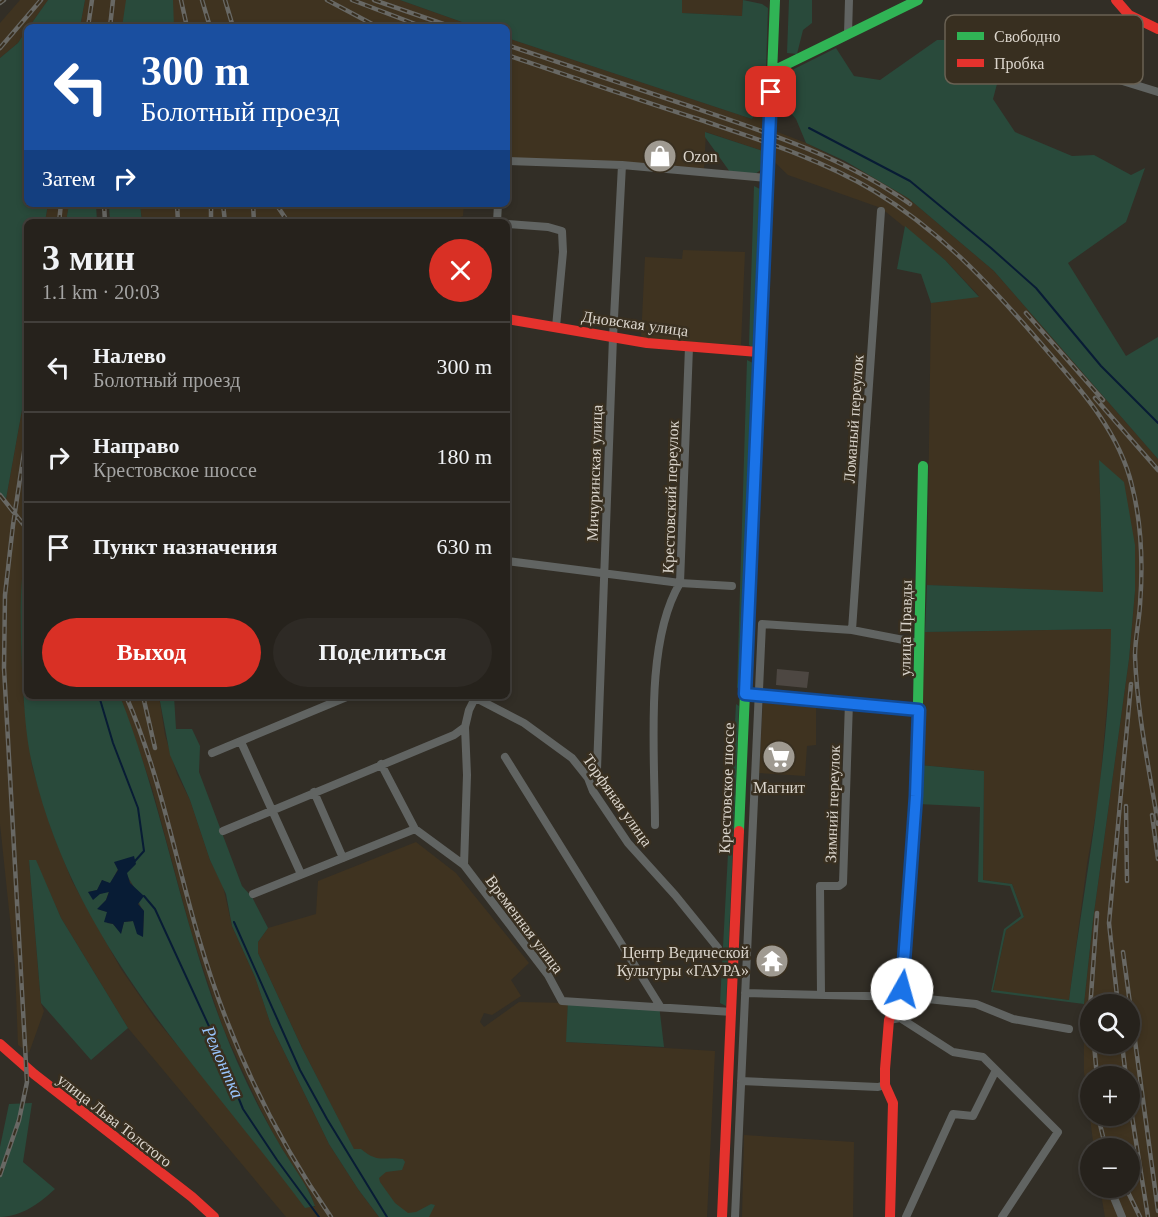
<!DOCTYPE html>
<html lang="ru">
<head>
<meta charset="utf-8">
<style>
  :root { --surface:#26221c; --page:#2e2a25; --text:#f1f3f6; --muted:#a4a4a3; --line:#423f3b; --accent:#d93025 }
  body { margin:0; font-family:"Times New Roman",serif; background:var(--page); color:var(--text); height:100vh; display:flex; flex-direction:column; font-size:22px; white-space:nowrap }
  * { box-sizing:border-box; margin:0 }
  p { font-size:20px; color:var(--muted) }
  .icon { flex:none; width:33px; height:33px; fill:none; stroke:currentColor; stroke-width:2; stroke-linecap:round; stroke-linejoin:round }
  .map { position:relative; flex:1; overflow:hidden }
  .side { position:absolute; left:24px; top:219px; width:486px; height:480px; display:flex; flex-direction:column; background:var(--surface); border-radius:9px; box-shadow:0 3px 9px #0003,0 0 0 2px var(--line) }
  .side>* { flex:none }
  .banner { position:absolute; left:24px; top:24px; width:486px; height:183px; border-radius:9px; box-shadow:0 3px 9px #0003,0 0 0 2px var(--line); background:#1a4fa0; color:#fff; overflow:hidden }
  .tools { position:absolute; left:1080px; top:994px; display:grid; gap:12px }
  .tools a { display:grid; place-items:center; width:60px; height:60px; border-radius:50%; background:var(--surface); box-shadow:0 3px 9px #0003,0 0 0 2px var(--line); font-size:30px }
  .pin { position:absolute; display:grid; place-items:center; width:51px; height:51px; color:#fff; margin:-26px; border-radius:12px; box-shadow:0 3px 9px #0006 }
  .me { position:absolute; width:66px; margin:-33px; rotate:7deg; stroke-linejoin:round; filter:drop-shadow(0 0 4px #0008) }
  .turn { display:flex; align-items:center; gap:21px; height:126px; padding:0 18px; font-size:27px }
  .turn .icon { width:78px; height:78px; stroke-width:2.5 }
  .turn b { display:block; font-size:42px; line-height:51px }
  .then { display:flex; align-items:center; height:57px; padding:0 18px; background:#0003; gap:12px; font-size:22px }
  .round { display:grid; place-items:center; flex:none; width:63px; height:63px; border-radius:32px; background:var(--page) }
  .headline { display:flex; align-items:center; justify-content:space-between; height:102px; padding:0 18px }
  h1 { font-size:36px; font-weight:600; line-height:45px }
  .primary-button { display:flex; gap:12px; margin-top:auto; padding:12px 18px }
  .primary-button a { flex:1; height:69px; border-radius:36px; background:var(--accent); color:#fff; font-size:24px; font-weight:600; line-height:69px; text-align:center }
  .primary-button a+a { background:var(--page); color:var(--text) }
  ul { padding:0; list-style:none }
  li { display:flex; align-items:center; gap:18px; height:90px; padding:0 18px; border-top:2px solid var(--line) }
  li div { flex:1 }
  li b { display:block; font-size:22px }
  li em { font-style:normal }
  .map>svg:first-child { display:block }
  .built { fill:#3f3320; fill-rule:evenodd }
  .green { fill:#294a3b; fill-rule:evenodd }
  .water { fill:#081c35 }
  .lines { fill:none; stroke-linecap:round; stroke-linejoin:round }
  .stream { stroke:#081c35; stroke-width:2 }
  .building { fill:#4d4742 }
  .street { stroke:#616462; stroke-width:8 }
  .fast { stroke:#30b455; stroke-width:10 }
  .jam { stroke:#e5322d; stroke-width:10 }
  .rail-casing { stroke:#686864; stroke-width:4.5 }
  .rail { stroke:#382f20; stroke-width:2; stroke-dasharray:7; stroke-linecap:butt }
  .route-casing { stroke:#114b97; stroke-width:15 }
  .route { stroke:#1a73e8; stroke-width:10 }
  .labels { text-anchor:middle; stroke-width:5; stroke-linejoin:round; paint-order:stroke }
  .poi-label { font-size:16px; fill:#dad4cb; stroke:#382f20; text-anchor:start }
  .street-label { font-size:16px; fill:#dad4cb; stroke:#382f20 }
  .water-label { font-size:18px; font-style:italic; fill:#99c4fc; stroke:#382f20 }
  .key { fill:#382f20; stroke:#696153; stroke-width:1.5 }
  .key-label { font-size:16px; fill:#dad4cb }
</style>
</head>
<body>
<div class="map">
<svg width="1158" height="1217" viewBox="0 0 1158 1217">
  <rect width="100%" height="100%" fill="#322e26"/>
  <path class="built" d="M20,0h28l-30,43 -18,15v-35z
    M85,0h315l76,27h-396z
    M682,0h61l-1,16 -61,-3z
    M507,38l245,81 13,-22 -3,29 44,17 72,36 30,19 86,73 164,188v758h-53l-5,-29h30v-39h-36l-10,-77v-68l9,-84 36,-261 6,-68 -36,-130 4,132 -176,-8 4,-282 48,-7 -34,-36 -64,-52 -93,-33 -25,-24 -57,-19 -2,38 -197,-12zM1090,1005h40v39h-40zM1090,1077h40v39h-40z
    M48,204h21l-3,18h-21z
    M140,204h324l-1,12 -17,6h-304z
    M683,250l62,2 -4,93 -100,-6 4,-82 37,2z
    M27,382v169l-6,95 3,57 8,63 19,62 21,53 49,88 34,49 91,111 59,78h10l-4,-12 -35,-56 -16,-31 -37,-80 -31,-93 -40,-147 -32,-92h39l6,39 12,39 13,26 20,60 13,26 9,40 23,51 16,48 58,119 29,45 21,28h-93l-158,-189 -67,-110 -26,-58 -6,1 12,142 3,8 -15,42 -11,-8 -3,-78 -15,-143v-331l6,6z
    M1111,629v31l-12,136 -12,68 -18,136 -76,-9 13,-61 18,-13 -12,-33 -29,-4 1,-109 -64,-6 5,-133z
    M763,700l53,4v41l-9,1 -2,30 -46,-3z
    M416,842l40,31 73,90 -18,17 10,16 -29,19 -8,-2 -4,9 4,5 35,-25 49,1 -1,39 148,9 -8,166h-305l-48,-67 -52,-102 -44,-95v-11l10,-14 48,-14 2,-33z
    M744,1135l110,7 -1,75h-111z"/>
  <path class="green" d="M48,0h37l-5,27h-51z
    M126,0h47l1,27h-52z
    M400,0h282v13l60,3 1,-16 19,4 6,4 -3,89 -13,22 -245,-81v-11h-31z
    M789,0h23v23l-9,7 -6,24 -10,-1z
    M27,29v175h21l-3,18h-18v97l-4,25 4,38 -21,117 -6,-6v-435l18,-15z
    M937,40h26l42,14 -12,45 22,33 57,24 22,-1 37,20 14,-7 -19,54 -58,41 58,93 32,-19v122l-164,-188 -86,-73 -63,-37 -39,-18 -10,-24 -12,-14v-21l4,-12 48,-24 18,28 26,4z
    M705,132l58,19v17l-9,7 -24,-3 -25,-35z
    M754,186l6,3 -7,159 -4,-3z
    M69,204h27l1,18h-31z
    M109,204h31l2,18h-32z
    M905,226l40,34 34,37 -48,6 -10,-29 -24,-5z
    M747,360l6,3 -13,324 -3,1z
    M1099,460l25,22 11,63v46l-6,68 -36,261 -9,84 -93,-12 13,-63 17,-13 -11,-30 -32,-4 2,-75 -62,-3 2,-39 64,6 -1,109 29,4 12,33 -18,13 -13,60 76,10c16,-123 41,-246 42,-371l-186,3 2,-47 176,7z
    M27,551v145h93c42,107 61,222 102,329 15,39 34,79 55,115 12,22 30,43 38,66l-10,2c-106,-143 -230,-261 -272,-440 -8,-32 -9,-67 -11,-99 -1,-28 -4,-94 5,-118zM114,862c10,8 15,16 21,27 5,8 1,13 9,22l-1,25 -10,-15 -9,1 -3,11 -8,-9 -6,-1v-11l-9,-3 8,-9 3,-9 -9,3 -12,-2 9,-2 5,-10 8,4 8,-15z
    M159,696h15l2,33h16l8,17 -1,26 43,114 10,11 16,31 -10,14v11l44,95 52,101h7c18,15 22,7 42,10l2,3 -3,8 -16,2 -7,6 1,4 15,21 13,10 8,-1 15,-8 4,1 -6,12h-50l-21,-28 -29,-45 -58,-119 -16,-48 -23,-51 -6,-32 -16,-34 -20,-60 -20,-45z
    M736,704l3,2 -13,300 -6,-3z
    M29,860h7l25,58 67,110 -37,32 -50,-57z
    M568,1000l91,5 5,42 -98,-5z
    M32,1103l-9,59 32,27c-15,14 -34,28 -55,28v-70l9,-43z"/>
  <path class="water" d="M134,856l2,8 -9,9 3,10 14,13 -6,8 6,7 -1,26 -6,-3 -4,-13 -9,1 -3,12 -8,-10 -9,-2 3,-10 -10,-3 9,-9 3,-8 -9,2 -7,6 -5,-8 9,-2 5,-10 8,3 8,-13 -4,-8z"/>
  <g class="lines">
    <path class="stream" d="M809,128l101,53 81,67 45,40 65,78 57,57
      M99,696l14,47 25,65 6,43 -9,10
      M144,896l11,13 58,126 30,74 34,51 42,57
      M234,922l66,148 27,49 60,98"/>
  </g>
  <path class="building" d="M777,669l32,3 -2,16 -31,-3z
    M762,958h21v10h-21z"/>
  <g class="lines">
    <path class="street" d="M848,34l1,-34
      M1032,53l126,39
      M507,161l115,4 144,13
      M497,222l1,-18
      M507,224l41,3 14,4 1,21 -7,75
      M507,561l173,22 52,3
      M852,630l29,-419
      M745,694l174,16
      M472,696l52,27 48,35 16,20 5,13 35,52 47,52 43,53
      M476,696l-7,14 -4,17 2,48 -3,90 84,110 14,26 170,11
      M241,742l60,132
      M212,753l137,-57
      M505,757l155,249
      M381,764l34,65
      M588,778l9,-9 16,-432 9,-172
      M314,792l29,66
      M655,825c0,-70 -11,-182 25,-242l9,-236
      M223,831l231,-96 11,-8
      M253,894l162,-65 49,36
      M745,993l163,4 68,7 37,15 56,10
      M821,994l-1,-108h19l4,-3 6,-181
      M889,1020l11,-2 53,34 30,5 75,75 -56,85
      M741,1081l137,6 7,-2
      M1110,1188l12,29
      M735,1217l27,-593 90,6 67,13
      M906,1217l47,-103 20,2 23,-46"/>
    <path class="fast" d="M771,72l147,-72
      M769,149l6,-149
      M739,831l19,-439
      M905,965l11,-168 7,-331"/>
    <path class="jam" d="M1116,0l13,15 29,14
      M507,319l140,24 111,9
      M758,392l11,-243
      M0,1044l34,30 158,123 22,20
      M722,1217l17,-386
      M890,1217l3,-114 -8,-18v-16l4,-49 13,-31 3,-24"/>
    <g class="rail-casing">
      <path id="rail" d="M181,0l6,27
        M202,0l8,27
        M225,0l8,27
        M327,0l47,25
        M352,0l71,27
        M374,0l78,27
        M0,3l4,-3
        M88,27l4,-27
        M110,27l3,-27
        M507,45c61,21 122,41 182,61 77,26 155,51 221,98
        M0,48l41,-48
        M507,55c65,22 129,44 194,65 59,20 120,39 173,71 70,42 123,101 175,162 34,39 71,81 83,133 10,39 11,79 8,119 -1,17 -5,34 -5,51 2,57 14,112 23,168
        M104,204l1,18
        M177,204l1,18
        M211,204v18
        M223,204l2,18
        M253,204l1,18
        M276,204l12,18
        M59,222l2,-18
        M1026,313l77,87
        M1095,398l63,72
        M0,495l27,34
        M126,696c34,78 49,162 73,243 29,99 73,193 132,278
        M143,696l12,52
        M1126,806l1,75
        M1152,815l6,44
        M1123,952l35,259
        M1118,1005l-9,-82 22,-239
        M1090,1009l7,-96
        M1094,1044l3,33
        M1122,1044l4,33
        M1130,1104l18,113
        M1098,1116l8,33
        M0,1175l19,-55 8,-38 -23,-414 1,-73 8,-70 14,-93
        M1126,1188l14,29"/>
    </g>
    <use href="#rail" class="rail"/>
  </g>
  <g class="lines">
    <g class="route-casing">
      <path id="route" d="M771,92l-26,602 174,16 -3,86 -14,193"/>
    </g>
    <use href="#route" class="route"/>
  </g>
  <defs>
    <g id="shop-disc" transform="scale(1.725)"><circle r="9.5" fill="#9f9a91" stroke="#382f20"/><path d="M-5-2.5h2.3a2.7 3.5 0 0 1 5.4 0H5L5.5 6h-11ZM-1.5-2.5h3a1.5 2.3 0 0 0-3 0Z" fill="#fff"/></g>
    <g id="supermarket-disc" transform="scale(1.725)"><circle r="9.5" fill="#9f9a91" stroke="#382f20"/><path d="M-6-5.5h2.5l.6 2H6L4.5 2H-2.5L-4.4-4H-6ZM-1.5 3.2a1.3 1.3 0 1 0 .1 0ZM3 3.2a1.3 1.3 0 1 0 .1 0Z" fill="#fff"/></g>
    <g id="temple-disc" transform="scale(1.725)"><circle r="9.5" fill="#9f9a91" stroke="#382f20"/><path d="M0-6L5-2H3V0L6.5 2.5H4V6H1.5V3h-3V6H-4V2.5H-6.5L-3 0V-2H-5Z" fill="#fff"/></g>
  </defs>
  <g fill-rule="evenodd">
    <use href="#shop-disc" x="660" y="156"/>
    <use href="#supermarket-disc" x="779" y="757"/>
    <use href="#temple-disc" x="772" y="961"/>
  </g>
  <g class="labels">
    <g class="poi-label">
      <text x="683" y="162">Ozon</text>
      <text x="779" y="793" text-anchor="middle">Магнит</text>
      <text x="749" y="958" text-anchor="end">Центр Ведической<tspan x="749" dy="18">Культуры «ГАУРА»</tspan></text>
    </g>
    <g class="street-label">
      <text transform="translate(635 323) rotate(8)" y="6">Дновская улица</text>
      <text transform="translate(853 419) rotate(-86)" y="6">Ломаный переулок</text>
      <text transform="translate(594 473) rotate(-88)" y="6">Мичуринская улица</text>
      <text transform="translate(670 497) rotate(-88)" y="6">Крестовский переулок</text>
      <text transform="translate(905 628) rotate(-89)" y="6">улица Правды</text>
      <text transform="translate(726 788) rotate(-88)" y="6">Крестовское шоссе</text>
      <text transform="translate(618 800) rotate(55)" y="6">Торфяная улица</text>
      <text transform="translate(832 804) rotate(-88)" y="6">Зимний переулок</text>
      <text transform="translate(525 924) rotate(53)" y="6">Временная улица</text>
      <text transform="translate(115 1120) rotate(38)" y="6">улица Льва Толстого</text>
    </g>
    <g class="water-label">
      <text transform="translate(223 1062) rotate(66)" y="6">Ремонтка</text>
    </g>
  </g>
  <rect x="945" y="15" width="198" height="69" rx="9" class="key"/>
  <rect x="957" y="32" width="27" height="8" fill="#30b455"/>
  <rect x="957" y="59" width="27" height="8" fill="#e5322d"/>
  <g class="key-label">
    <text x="994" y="42">Свободно</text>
    <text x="994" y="69">Пробка</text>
  </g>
</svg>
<div class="tools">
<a><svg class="icon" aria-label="search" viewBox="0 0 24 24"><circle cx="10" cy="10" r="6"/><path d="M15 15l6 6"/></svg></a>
<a>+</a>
<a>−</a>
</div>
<div class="pin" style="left:771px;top:92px;background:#d93025"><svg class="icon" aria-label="arrive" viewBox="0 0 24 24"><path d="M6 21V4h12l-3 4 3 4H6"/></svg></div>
<svg class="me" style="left:902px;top:989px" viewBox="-20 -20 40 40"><circle r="19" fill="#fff"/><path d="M0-13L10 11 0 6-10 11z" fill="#1a73e8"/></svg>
<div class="banner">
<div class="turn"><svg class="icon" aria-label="left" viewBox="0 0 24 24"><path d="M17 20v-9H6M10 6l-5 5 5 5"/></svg><div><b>300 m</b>Болотный проезд</div></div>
<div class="then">Затем<svg class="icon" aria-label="right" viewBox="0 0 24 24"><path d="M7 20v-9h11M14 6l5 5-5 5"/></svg></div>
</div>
<section class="side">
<div class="headline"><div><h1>3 мин</h1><p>1.1 km · 20:03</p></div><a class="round" style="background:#d93025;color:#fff"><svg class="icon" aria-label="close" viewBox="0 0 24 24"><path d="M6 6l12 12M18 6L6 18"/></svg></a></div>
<ul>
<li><svg class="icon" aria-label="left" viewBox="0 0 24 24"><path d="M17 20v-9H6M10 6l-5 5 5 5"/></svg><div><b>Налево</b><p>Болотный проезд</p></div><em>300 m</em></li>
<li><svg class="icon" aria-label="right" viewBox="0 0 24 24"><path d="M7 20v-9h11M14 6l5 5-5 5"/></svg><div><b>Направо</b><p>Крестовское шоссе</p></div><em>180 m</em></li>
<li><svg class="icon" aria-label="arrive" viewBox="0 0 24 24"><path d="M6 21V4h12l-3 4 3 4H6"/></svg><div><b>Пункт назначения</b></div><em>630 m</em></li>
</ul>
<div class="primary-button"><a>Выход</a><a>Поделиться</a></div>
</section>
</div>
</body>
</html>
